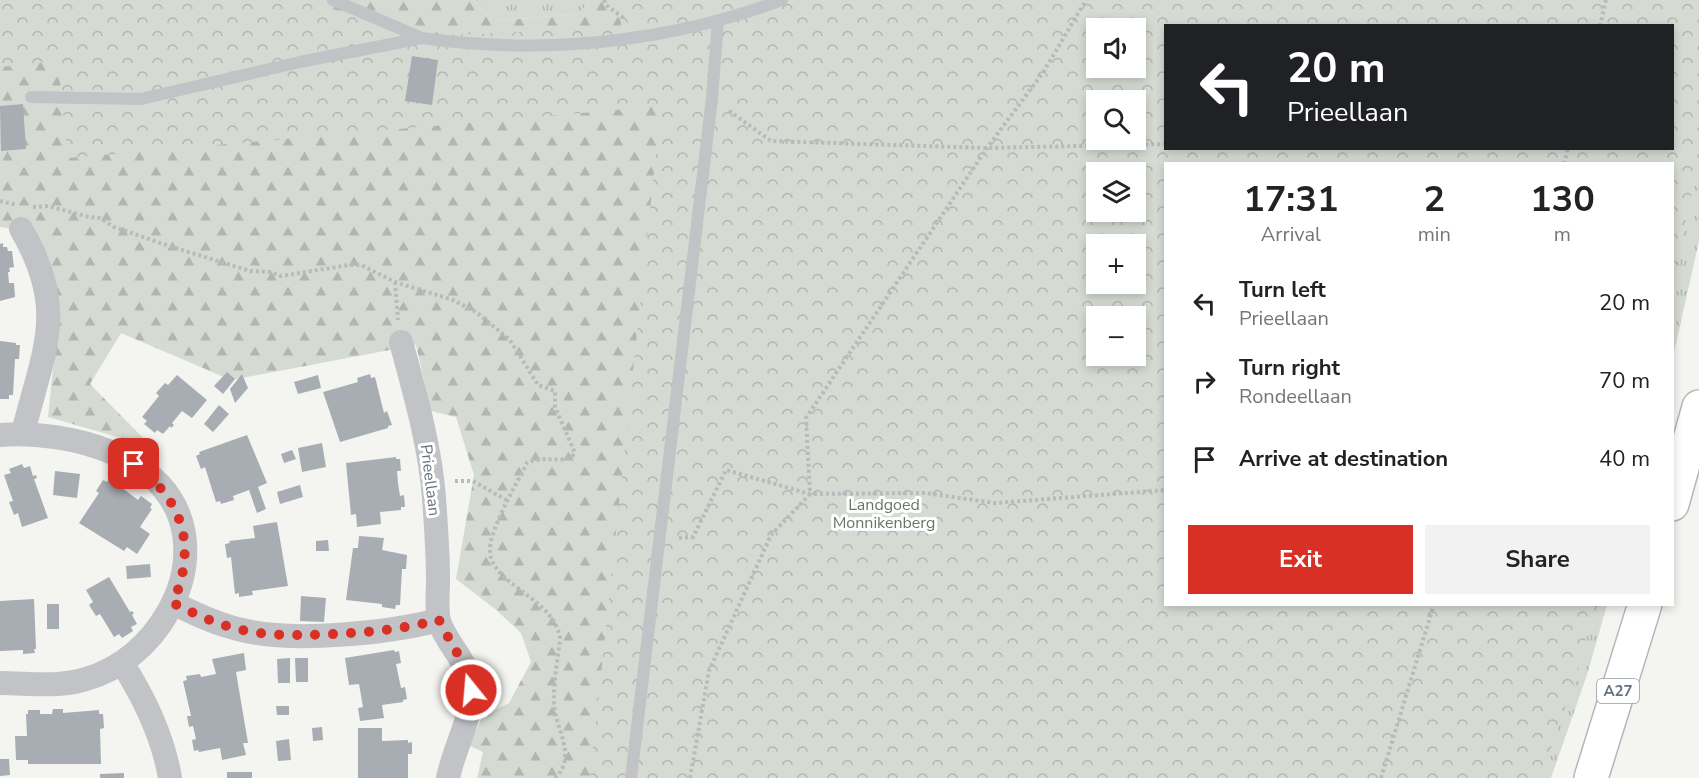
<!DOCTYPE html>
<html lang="en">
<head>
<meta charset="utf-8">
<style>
  :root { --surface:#fff; --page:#f2f2f2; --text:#222; --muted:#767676; --accent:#d93025 }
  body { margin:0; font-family:"Nunito Sans",sans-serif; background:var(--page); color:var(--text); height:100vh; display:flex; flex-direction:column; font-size:22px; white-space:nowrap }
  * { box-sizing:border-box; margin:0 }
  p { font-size:20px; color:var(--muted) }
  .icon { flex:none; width:33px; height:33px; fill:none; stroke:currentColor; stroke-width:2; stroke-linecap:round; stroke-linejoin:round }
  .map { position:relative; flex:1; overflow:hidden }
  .details { position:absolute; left:1164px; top:162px; width:510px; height:444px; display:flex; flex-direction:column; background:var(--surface); border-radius:0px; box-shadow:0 3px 9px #0003 }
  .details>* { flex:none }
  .top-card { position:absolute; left:1164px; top:24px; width:510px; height:126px; border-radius:0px; box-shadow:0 3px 9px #0003; background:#202124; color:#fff; overflow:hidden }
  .tools { position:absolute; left:1086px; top:18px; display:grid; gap:12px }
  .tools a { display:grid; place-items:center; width:60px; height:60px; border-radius:0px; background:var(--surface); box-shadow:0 3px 9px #0003; font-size:30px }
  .pin { position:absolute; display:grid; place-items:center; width:51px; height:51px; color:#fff; margin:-26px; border-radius:12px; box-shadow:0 3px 9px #0006 }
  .me { position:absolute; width:66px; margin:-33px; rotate:343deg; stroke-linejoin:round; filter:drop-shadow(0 0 4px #0008) }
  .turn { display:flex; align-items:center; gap:21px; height:126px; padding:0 24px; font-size:27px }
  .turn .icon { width:78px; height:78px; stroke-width:2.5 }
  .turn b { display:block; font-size:42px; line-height:51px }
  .eta { display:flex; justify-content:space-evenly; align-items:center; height:102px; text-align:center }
  .eta b { font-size:36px; font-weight:700; line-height:42px }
  .button { display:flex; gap:12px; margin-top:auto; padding:12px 24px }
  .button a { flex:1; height:69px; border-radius:0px; background:var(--accent); color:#fff; font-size:24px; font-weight:700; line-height:69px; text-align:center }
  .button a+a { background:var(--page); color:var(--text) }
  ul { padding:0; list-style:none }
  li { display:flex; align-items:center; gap:18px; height:78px; padding:0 24px }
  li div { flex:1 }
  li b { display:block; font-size:22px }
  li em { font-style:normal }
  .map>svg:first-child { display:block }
  .grass { fill:url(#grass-tufts) }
  .forest { fill:url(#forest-firs); fill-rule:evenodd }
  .park { fill:url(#park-crowns); fill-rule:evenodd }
  .building { fill:#a7adb3 }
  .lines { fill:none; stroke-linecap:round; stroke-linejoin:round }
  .motorway-casing { stroke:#b3b6b9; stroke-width:36 }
  .path { stroke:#b8babc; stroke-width:4; stroke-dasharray:3 3; stroke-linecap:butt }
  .service { stroke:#c1c3c6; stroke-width:12 }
  .minor { stroke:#c1c3c6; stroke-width:24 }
  .motorway { stroke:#fff; stroke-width:33 }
  .route { stroke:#d93025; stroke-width:10; stroke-dasharray:0 18 }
  .labels { text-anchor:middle; stroke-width:6; stroke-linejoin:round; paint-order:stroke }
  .shield { fill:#fff; stroke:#959ca5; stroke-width:1.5 }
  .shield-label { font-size:15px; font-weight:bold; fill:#67727f }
  .street-label { font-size:16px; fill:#67727f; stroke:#fff }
  .park-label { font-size:16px; fill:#677765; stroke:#fff }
</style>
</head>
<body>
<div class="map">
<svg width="1699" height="778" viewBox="0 0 1699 778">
  <defs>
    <pattern id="grass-tufts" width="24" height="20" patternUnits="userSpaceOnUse" patternTransform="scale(1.5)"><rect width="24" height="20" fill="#d5dbd3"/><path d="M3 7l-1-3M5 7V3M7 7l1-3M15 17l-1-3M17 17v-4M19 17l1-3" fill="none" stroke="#b1b6b0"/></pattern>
    <pattern id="forest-firs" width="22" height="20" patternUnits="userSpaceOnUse" patternTransform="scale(1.5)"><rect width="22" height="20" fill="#d5dbd3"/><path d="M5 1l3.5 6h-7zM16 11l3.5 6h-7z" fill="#b1b6b0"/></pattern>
    <pattern id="park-crowns" width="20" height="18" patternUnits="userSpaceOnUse" patternTransform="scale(1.5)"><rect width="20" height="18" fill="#d5dbd3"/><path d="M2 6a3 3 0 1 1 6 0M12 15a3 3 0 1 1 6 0" fill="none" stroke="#b1b6b0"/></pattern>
  </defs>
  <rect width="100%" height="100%" fill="#f4f5f1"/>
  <path class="grass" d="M473,0h117l-11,14 -85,7z
    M1699,38v203l-26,116 -1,-193h-5l5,-16z
    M1567,605h40l-20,70 -36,103h-35z"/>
  <path class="forest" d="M0,0h473l21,21 85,-7 11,-14h1107l-25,26h-506v122l501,16h-501v440l350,174h-1039l6,-26 -15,-7 15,-29 26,-13 22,-41 -10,-29 -26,-24 -39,-30 18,-104 -18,-58 -25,-6 -15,-66 -185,35 -110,-47 -31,51 62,63 -104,-30 6,-58 -26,-128 -28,-4zM1096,28h40v40h-40zM1096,100h40v40h-40zM1096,172h40v40h-40zM1096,244h40v40h-40zM1096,316h40v40h-40z"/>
  <path class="park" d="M0,0h314l80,37 226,-9 5,-28h1074v159l-26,123 -1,-118h-506v440l429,1 -18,69 -36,104h-951l71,-672 -593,52 -10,-97 -58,6zM1166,26h506v122h-506zM1096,28h40v40h-40zM1096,100h40v40h-40zM1096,172h40v40h-40zM1096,244h40v40h-40zM1096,316h40v40h-40z"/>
  <path class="building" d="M412,56l26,4 -6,45 -27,-4z
    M23,104l3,45 -25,2 -1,-45z
    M3,243v4h4l1,4h4l2,16 -5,1 1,4h-2l1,11h5l1,14 -15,4v-57z
    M0,341l16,2v2h4l-1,14h-4l-2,36h-4v4h-9z
    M227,372l8,7 -12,15 -9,-8z
    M242,374l6,14 -13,15 -5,-14z
    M370,374l1,4 4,-1 9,36 3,-2 5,14 -4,1v2l-48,14 -17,-50 35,-10 -1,-4z
    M177,375l30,25 -15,18 -10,-7 -10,12 2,2 -3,3 -1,-2 -7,8 -6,-4 -2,3 -11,-9 3,-3 -5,-4 17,-21 -3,-3 9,-10 3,2z
    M318,375l3,13 -23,6 -4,-12z
    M219,405l10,9 -16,18 -9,-8z
    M247,435l20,48 -9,4 8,22 -9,4 -8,-23 -16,6 1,4 -13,4 -1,-3 -4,1 -11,-35 -4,2 -5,-13 4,-2 -1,-2z
    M322,443l4,24 -24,5 -4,-24z
    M292,450l4,9 -12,4 -3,-9z
    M396,457v2h4l1,12h-4l1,12 2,13 4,-1 1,12h-4v3l-21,2 1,12 -24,3 -1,-13 -5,1 -5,-52z
    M22,464l2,4 6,-2 3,10 3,-1 1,3 -3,1 14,39 -26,9 -4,-14 -4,2 -5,-13 4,-1 -9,-26 7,-2 -2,-4z
    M55,471l25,3 -3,24 -24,-3z
    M109,478l29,22 3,-4 11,8 -2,4 2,1 -12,18 10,7 -13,20 -10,-7 -3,4 -45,-28 20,-30 -3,-2 7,-11 4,2z
    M300,485l3,12 -23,7 -3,-12z
    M277,522l11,64 -36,5 1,4 -14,2v-4l-4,1 -4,-37 -4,1 -2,-14 5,-1 -1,-2 26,-3 -2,-12z
    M359,536l25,2 -2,12 25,5 -1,14h-4l-2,36h-4l-1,4 -13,-2v-3l-36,-4 7,-52h5z
    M328,540l1,11h-13v-10z
    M150,564l1,13 -24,2 -1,-13z
    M109,577l21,35 2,-1 2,2 -2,2 5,9 -6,3 2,4 -11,7 -3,-4 -5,3 -14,-23 -4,2 -7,-11 4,-3 -7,-12z
    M301,596l25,2 -2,24 -24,-1z
    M34,599l2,50h-2l1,4 -12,1v-4l-23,1v-50z
    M47,604h12v25h-12z
    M394,650l1,2 4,-1 2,12 -5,1 5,24 4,-1 2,12 -4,1v2l-21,3 2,13 -24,3 -2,-13 5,-1 -4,-23 -10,1 -4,-27z
    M244,653l2,17 -10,2 12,71h-5l3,12 -24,5 -2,-12 -21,4 -1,-2 -4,1 -2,-11 4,-1 -3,-13 -4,1 -2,-11h4l-8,-35 4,-1 -1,-4 14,-2 1,3 15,-3 -4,-15z
    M290,658v25h-12l-1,-24z
    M295,658h13v24h-12z
    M276,706h13v9h-12z
    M53,709h10v4l36,-3v4h4l1,14 -4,1 1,35h-73v-4h-12l-1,-24h12l-1,-22h2v-4h12v4h12z
    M322,727l1,13 -10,1 -1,-13z
    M358,728h24v13l26,-1v3l4,-1v12h-4v24h-50z
    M289,739l2,21 -13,1 -2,-20z
    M0,759h9l1,16 -10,1z
    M227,772h25v6h-25z
    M124,773v5h-24v-4z"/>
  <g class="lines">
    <g class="motorway-casing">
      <path id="motorway" d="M1672,504l27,-97
        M1591,778l54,-174"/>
    </g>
    <path class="path" d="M604,0l2,5 19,14
      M1600,26l6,-26
      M729,111l42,30 216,7 179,-4
      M1564,164l4,-16
      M0,201l17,4
      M33,207l15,-1 41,11 11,1 14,9 55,19 81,25 20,1 11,4 68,-11h12l34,17 58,18 23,12 34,28 28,45 17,6v16l20,46c-10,13 -32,1 -48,10 -10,20 -39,69 -37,89 2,33 64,46 70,86 -2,22 -7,44 -6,66 1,25 24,52 1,74
      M395,282l3,38
      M455,481h18l35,20
      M679,538l14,-1 33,-67 84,24 115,-1 70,10 171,-13
      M690,778l19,-107 62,-136 39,-41 -4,-76 181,-270 57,-77 42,-71
      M1381,778l53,-174"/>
    <path class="service" d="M422,38c121,17 245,5 360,-38
      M31,97l110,2 159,-37 122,-24 -89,-38
      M631,778l81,-680 6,-76"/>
    <path class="minor" d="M21,229c48,82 22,121 2,204
      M401,342c14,52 29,103 33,156 2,27 4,55 4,82 0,12 -2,29 1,41 8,25 32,42 32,69 0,31 -17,58 -23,88
      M0,435c67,-5 171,19 184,99 4,27 -2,54 -16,78 -18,32 -47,57 -82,67 -28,9 -57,4 -86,4
      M173,603c22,11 45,22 69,27 51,13 146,3 197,-10
      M122,663c23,36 41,73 48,115"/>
    <use href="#motorway" class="motorway"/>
  </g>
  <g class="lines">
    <path class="route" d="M134,464c50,37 63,82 39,139 22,11 45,22 69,27 20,5 43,5 64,5 44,-1 90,-4 133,-15 11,23 28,44 32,70"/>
  </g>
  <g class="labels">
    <rect class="shield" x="1597" y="679" width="42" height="24" rx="4.5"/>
    <g class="shield-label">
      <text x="1618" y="696">A27</text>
    </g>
    <g class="street-label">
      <text transform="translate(431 480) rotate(83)" y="6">Prieellaan</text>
    </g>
    <g class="park-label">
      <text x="884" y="510">Landgoed<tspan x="884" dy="18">Monnikenberg</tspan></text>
    </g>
  </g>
</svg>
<div class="tools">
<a><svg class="icon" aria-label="sound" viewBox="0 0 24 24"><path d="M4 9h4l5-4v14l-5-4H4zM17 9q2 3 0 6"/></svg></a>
<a><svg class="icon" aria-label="search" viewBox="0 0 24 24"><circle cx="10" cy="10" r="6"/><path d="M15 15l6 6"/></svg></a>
<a><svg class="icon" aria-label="layers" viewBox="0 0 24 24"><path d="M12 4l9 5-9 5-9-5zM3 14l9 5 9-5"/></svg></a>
<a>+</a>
<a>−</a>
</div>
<div class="pin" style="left:134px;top:464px;background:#d93025"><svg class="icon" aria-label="arrive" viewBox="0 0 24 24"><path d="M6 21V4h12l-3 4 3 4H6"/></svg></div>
<svg class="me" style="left:471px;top:690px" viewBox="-20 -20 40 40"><circle r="17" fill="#d93025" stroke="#fff" stroke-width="3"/><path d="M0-11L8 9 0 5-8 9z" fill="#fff"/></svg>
<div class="top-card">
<div class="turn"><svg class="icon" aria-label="left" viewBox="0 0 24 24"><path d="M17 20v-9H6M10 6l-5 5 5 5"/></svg><div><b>20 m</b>Prieellaan</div></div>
</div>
<section class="details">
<div class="eta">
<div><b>17:31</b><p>Arrival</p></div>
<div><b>2</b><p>min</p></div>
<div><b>130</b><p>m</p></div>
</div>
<ul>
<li><svg class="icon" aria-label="left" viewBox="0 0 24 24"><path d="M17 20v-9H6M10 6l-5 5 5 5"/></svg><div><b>Turn left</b><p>Prieellaan</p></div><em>20 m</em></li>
<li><svg class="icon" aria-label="right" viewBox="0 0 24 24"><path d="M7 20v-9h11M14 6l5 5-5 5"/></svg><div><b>Turn right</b><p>Rondeellaan</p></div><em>70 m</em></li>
<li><svg class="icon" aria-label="arrive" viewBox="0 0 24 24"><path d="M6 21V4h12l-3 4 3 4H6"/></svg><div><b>Arrive at destination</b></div><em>40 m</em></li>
</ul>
<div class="button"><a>Exit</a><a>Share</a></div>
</section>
</div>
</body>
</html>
